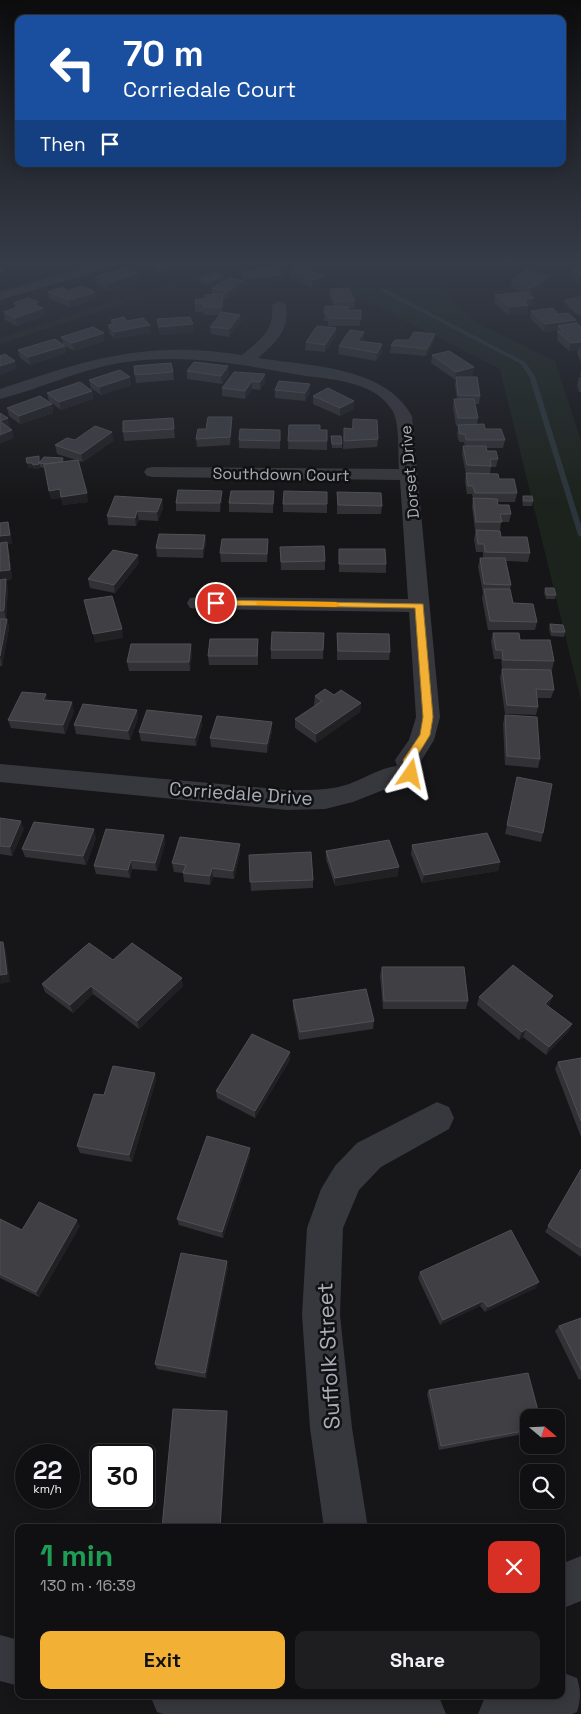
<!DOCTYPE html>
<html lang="en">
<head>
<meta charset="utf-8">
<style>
  :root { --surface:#101012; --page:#1e1e20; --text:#f1f3f6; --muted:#9c9d9f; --line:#303032; --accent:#f2b134 }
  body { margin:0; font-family:"Space Grotesk",sans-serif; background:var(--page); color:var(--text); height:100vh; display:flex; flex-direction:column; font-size:19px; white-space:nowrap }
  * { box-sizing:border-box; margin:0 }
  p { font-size:16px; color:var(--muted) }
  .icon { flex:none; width:28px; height:28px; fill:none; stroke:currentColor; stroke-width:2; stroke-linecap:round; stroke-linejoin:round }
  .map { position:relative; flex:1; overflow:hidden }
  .details { position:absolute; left:15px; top:1524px; width:550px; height:175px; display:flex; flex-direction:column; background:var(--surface); border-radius:10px; box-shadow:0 2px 12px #0003,0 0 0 1px var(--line) }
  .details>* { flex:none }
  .banner { position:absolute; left:15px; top:15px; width:551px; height:152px; border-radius:10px; box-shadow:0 2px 12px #0003,0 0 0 1px var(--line); background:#1a4fa0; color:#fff; overflow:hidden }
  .needle { width:32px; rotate:109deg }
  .buttons { position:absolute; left:520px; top:1409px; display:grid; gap:10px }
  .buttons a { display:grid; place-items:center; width:45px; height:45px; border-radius:10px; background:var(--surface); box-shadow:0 2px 12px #0003,0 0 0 1px var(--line); font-size:25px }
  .speed { position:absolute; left:15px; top:1444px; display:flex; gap:10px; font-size:25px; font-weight:700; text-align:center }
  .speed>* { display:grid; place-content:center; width:65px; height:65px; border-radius:50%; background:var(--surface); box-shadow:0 2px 12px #0003,0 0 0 1px var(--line); line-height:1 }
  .speed small { font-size:12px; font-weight:400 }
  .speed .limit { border:2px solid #111; border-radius:8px; background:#fff; color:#111 }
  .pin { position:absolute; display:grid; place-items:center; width:42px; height:42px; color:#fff; margin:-21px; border:2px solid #fff; border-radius:50%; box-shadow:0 1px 5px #0007 }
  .me { position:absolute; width:55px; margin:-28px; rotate:11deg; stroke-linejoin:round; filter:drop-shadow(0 0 4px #0008) }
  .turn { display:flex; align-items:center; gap:18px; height:105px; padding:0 25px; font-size:22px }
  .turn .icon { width:65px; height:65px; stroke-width:2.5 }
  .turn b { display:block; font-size:35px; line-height:42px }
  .then { display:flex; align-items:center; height:48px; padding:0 25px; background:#0003; gap:10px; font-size:19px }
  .round { display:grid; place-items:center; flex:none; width:52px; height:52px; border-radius:10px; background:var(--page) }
  .headline { display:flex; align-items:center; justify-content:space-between; height:85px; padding:0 25px }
  h1 { font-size:30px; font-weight:700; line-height:38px; color:#1e9e55 }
  .primary-button { display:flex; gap:10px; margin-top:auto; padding:10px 25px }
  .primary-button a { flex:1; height:58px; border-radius:10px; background:var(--accent); color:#111; font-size:20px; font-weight:700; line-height:58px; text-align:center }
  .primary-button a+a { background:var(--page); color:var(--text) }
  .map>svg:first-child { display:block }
  .green { fill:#1c231d }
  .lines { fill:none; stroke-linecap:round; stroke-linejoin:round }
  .stream { fill:#2c353c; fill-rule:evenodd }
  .street { fill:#37383d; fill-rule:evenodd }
  .wall { fill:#323236 }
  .shaded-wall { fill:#212124 }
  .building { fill:#3f3f44; stroke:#4f5156 }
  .route { fill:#f2b134; stroke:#9d7322 }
  .slow { fill:#f59e0b }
  .labels { text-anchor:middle; stroke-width:5; stroke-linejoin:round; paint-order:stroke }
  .far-street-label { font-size:16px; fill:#a8adb8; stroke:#111113 }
  .street-label { font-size:19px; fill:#a8adb8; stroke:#111113 }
  .near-street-label { font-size:22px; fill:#a8adb8; stroke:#111113 }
</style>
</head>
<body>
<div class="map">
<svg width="581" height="1714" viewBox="0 0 581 1714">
  <rect width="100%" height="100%" fill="#161618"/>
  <path class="green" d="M232,264h13l-245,80v-6z
    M266,264h285l-21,7 -7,-5 -30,6 -38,-3 -10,23 30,30 80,39 26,80v259l-81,-331 -194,-99z"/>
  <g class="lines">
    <path class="stream" d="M467,264h35l-2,1h-31z
      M381,289h4l140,73 10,14 46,149v12l-3,-2 -49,-159 -8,-12 -140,-73z"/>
    <path class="street" d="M94,264h21l-2,3 -113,33v-8z
      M581,296v19l-5,-1 -12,-12 2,-3z
      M279,301l7,4c4,24 -10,38 -28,53 51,8 127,8 154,58l28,301 -6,23 -13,21 3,13 -4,6 -24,5 -43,17 -28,7 -38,1 -287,-28v-18l287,26c21,0 42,1 62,-6 16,-6 31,-16 48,-18l-2,-6 14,-20 7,-23 -7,-105 -211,-3 -8,-1 -3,-5 3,-5 8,-1 210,2 -8,-119 -247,-3 -6,-1 -3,-4 3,-4 6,-1 246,2c-1,-15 1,-47 -7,-59 -19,-30 -61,-30 -92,-35 -61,-11 -120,-22 -181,-12 -41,7 -79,26 -119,36v-10c90,-30 146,-49 242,-34 18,-15 33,-25 30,-50z
      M437,1102l12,5 5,11 -5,11 -68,38 -22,23 -16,38 -3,87 12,113 16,100h-44l-14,-100 -8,-113 5,-87 14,-39 14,-23 22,-23z
      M581,1556v45l-20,8v-45z
      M0,1635l19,5v46l-19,-5z
      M561,1672l16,6c4,13 4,21 0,34l-5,2h-94l7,-17 5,-2h71z
      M150,1695h284l5,2 7,17h-283l-6,-2z"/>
  </g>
  <path class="wall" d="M13,264h37l1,1 -13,4 -6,-3 -10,3z
    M153,264h30l1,7 -21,5 -9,-5z
    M581,267v15h-3l-8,-7 1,-7z
    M290,271l34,5v7l-12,5 -22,-9z
    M241,272l41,2v7l-36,5 -3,-4 1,6 -17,11 -4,-1 -1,14 18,3 1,7 -12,15 -18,-3 -1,-7 10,-12h-16l-1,-3h-8v-8l17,-10v-6l30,-7 -1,-2z
    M224,276v4l-17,6 -7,-4 -1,-4z
    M548,276l-2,7 -2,2 -1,2 -13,7 3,12h-5l-1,7 -19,2 -14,-12 1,-8 28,-3 -13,-5 2,-7z
    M95,277l45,3 -31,11 -13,-7z
    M330,289l25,11 -1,8h-6v2h13l-1,16h-32v-5h-4l1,-15h9l-5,-9z
    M68,291l28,8 -26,8 -21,-8 -1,-7z
    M38,302v4l5,2 1,8 -27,10 -12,-6 -1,-8 11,-4 -1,-5z
    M531,311l27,3 23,13v35l-4,-8 1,-4 -9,1 -12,-11 1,-6h-1v-4l-13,2 -14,-14z
    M157,319l37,13 -34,3 -2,-8z
    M111,320l16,1 23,4v8l-35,6 -6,-6 -1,-8h3z
    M336,328v8l-11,16 -20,-2 1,-8z
    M364,332v8l-1,1 19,3v8l-6,9 -38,-7 1,-8z
    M435,334l-1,8 -8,14 -36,-3 1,-8 18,-5z
    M61,337l44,4 -31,10 -9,-5 1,7 -36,12 -10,-7 -2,-8 45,-6z
    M432,355l41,20 -6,2 13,19 -1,8h-4l3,14 -1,6 28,16 -2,8h-17l1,3 11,8 -2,8h-5l-1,7 9,5 18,14 -2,9h-17v3l13,9 -2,8h-8l-1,9 1,6 29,16 -2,9 -22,-1 5,24 -1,4 3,14 24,19 -2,8h-47l-6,-32 1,-5 -5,-26 2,-9h3v-6h-7l-2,-13 2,-9h-1l-3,-23 1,-8 -1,-5h-5l-2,-12 1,-8 -4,-20 1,-8h2l-1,-4h-5l-2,-8 1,-8h-2l-3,-19 1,-8h3l-2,-14 1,-5 -25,-17z
    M134,366l39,6 1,8 -38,3z
    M581,370v22h-2l-2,-7 2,-8h2l-1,-2z
    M187,371l42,3 -7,10 -35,-5z
    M265,374v8l-5,8 -8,-1 -7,10 -23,-3v-8z
    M89,380l42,5 -30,10 -10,-7z
    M310,384v9l-5,8 -30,-3v-8z
    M92,391l1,8 -32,11 -12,-9 -2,-8z
    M313,396l41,5v8l-14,7 -27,-12z
    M52,404l1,9 -33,11 -11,-8 -2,-8z
    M232,417v9l-2,19 -33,2 -1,-8 10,-10z
    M173,418l2,20 -51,3 -1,-9z
    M353,419l25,20 -1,8 -34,2 1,-21 8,1z
    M289,425l31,5h7v20l-39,-1z
    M331,436l11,8v4h-10z
    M280,438v11l-41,-1v-8z
    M75,440h39l-31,22 -4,-1 9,41 -25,3 -2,-7 -10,1 -7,-31 -4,-1v-1v2l-6,1 -1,-2 -5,1 12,-6 23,-4 1,4 12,-2 -19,-6 -2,-9z
    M222,491v8l-2,13 -44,-1v-8z
    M274,491l-1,22 -44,-1v-9z
    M327,492v21l-44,-1v-8z
    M337,492l45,14 -1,8h-44z
    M523,496l10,5 -1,5h-9l-1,-6z
    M162,499l1,9 -5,13 -19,-1 -3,6 -28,-1 -1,-9z
    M0,523l10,8 2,13h-5l2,7 3,28 -6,1 2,8 -2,31h1l2,9 -7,38h-2z
    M205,535l1,8 -3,15 -46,-1 -1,-9z
    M280,547l45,14v9h-44z
    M268,548l-1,14h-46l-1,-9z
    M339,549l47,15v9l-47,-1z
    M139,563l-24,30 -25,-5 -2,-9z
    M545,588l11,7 -1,4h-9l-2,-6z
    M550,624l15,8 -1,5 -13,-1 -2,-7z
    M324,633l-1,26h-52v-9z
    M337,633l53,19 -1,8h-52z
    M493,633l27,7 34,21 -2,9 -50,-1 -1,-10h-7l-3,-18z
    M258,647v18h-49l-1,-9z
    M192,653l-2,18h-61l-2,-9z
    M502,669l52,21 -3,8h-14l1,9 -2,8 -31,-1 -5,-36z
    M46,694l1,6 27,11 -9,23 -54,-6 -3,-8z
    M334,695l27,8 -1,9 -44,31 -21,-15v-9l20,-13 -1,-1 1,-9z
    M137,710l1,8 -8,22 -54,-6 -2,-9z
    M505,715l35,44 -2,9 -33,-3 -2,-41z
    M202,725l-6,21 -55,-5 -2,-9z
    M272,731l-5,22 -56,-6 -1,-9z
    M517,777l26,56 -2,9 -36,-8z
    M0,818l24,11 -12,27 -12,-2z
    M164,835l1,9 -8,27 -25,-2 -2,9 -34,-4 -2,-8z
    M96,838l-10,27 -61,-8 -3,-8z
    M240,844v8l-6,27 -21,-2 -3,8 -26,-3 -1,-9 -9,-1 -2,-9z
    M412,845l88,17 -2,9 -76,12 -11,-29z
    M326,851l72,25 -63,10 -9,-27z
    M249,855l64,25v8l-62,3z
    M113,960l70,26 -44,43 -46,-35 -20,19 -28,-21 -3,-8z
    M382,967l86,34 -2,8h-83l-3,-34z
    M479,997l71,7 -2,2 24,18 -4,8 -22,23 -23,-18 -4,3 -42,-35z
    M293,1000l81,21 -1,8 -74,11 -6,-32z
    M581,1058v79l-26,-68 3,-7z
    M290,1060l-35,58 -38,-20 -1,-7z
    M156,1080l-24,82 -52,-9 -3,-7 27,-51z
    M250,1155l-27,83 -44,-13 -2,-6z
    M581,1169v88l-36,-25z
    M0,1219l22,11 58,-4 -41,71 -39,-19z
    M228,1266l-22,112 -49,-9 -2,-5z
    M420,1272l116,16 -51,24 -5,-6 -40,19 -22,-47z
    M581,1318v61l-2,1 -24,-49 4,-5z
    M429,1390l100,28v15l-90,17 -12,-56z"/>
  <path class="shaded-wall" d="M21,264h10l1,2 -10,3z
    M37,264h13l1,1 -13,4z
    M181,264h2l1,7 -21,5 -1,-7z
    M4,271l1,7 -5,2v-8z
    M139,273l1,7 -31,11 -1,-8z
    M282,274v7l-36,5v-7z
    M581,274v8h-3l1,-7z
    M224,276v4l-17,6v-4z
    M324,276v7l-12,5v-8z
    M548,276l-2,7 -2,2 -1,2 -14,8 2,-7z
    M243,281l1,7 -17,11v-7z
    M95,292l1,7 -26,8 -1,-7z
    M223,294v8l-1,13v-8z
    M534,298l-1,8h-5l-1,7 -19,2 1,-8 17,-8z
    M38,302l1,8 4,-2 1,8 -27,10 -2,-8 18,-14z
    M240,315l1,7 -12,15v-8z
    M576,320l-1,8 -17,-2 -1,4 -13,2 1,-8z
    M193,324l1,8 -34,3 -1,-8z
    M150,325v8l-35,6 -1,-7z
    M336,328v8l-11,16v-7z
    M364,332v8l-6,8v-7z
    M104,333l1,8 -31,10 -2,-8z
    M435,334l-1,8 -8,14 1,-7z
    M581,342v7l-2,-2 -1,3 -9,1 2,-8z
    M382,344v8l-6,9 1,-8z
    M65,346l1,7 -36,12 -2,-8z
    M15,361l2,8 -17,6v-9z
    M228,366l1,8 -7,10 -1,-8z
    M474,367l-1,8 -17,5v-3l-1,3 1,-8z
    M265,374v8l-5,8v-8z
    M130,377l1,8 -30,10 -2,-8z
    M252,381v8l-7,10v-8z
    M310,384v9l-5,8v-8z
    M92,391l1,8 -32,11 -2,-8z
    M354,401v8l-14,7v-8z
    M52,404l1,9 -33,11 -1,-8z
    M232,417v9l-2,19v-8z
    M8,418l2,9 -8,3 -2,-9z
    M12,430l2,8 -14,6v-9z
    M112,432l2,8 -31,22 -2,-8z
    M39,456l1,12 -6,1 -1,-2 -5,1 -1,-5z
    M60,489l1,9 -10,1 -2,-8z
    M222,491v8l-2,13v-9z
    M87,493l1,9 -25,3 -2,-8z
    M162,499l1,9 -5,13 -1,-9z
    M137,511l2,9 -3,6 -1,-8z
    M8,522l4,22h-5l2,7 3,28h-6l2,9 -2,31 -2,-9 -4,-30v-44z
    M205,535l1,8 -3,15v-9z
    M268,539v9l-1,14v-8z
    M138,555l1,8 -24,30 -1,-8z
    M7,619l2,9 -7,38 -2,-10z
    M122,629l1,9 -28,5 -2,-9z
    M191,644l1,9 -2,18 -1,-9z
    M46,694l2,9 -5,-3z
    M72,702l2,9 -9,23 -2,-9z
    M361,703l-1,9 -44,31v-9z
    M137,710l1,8 -8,22 -2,-9z
    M202,716v9l-6,21 -1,-8z
    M272,722v9l-5,22v-9z
    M21,821l3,8 -12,27 -2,-9z
    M94,829l2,9 -10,27 -3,-9z
    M164,835l1,9 -8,27 -2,-8z
    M240,844v8l-6,27 -1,-8z
    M131,860l1,9 -2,9 -2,-8z
    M500,862l-2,9 -76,12 2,-8z
    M399,867l-1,9 -63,10v-8z
    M212,868l1,9 -3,8v-9z
    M3,942l3,8 4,32 -10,2z
    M182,978l1,8 -44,43 -2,-8z
    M91,986l2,8 -20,19 -3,-8z
    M553,996l-3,8 -8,8 3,-8z
    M572,1024l-4,8 -22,23 3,-8z
    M526,1029l-3,8 -4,3 3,-8z
    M290,1052v8l-35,58v-7z
    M155,1073l1,7 -24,82 -3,-7z
    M250,1148v7l-27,83 -1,-6z
    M77,1220l3,6 -41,71 -3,-5z
    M227,1261l1,5 -22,112 -1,-5z
    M539,1282l-3,6 -51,24 3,-5z
    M483,1301l-3,5 -40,19 3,-5z
    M227,1411l1,4 -7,113h-1z"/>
  <path class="building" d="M153,264h28l-19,5z
    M0,265l4,6 -4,1z
    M276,267l6,7 -36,5 -5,-7z
    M302,267l22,9 -12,4 -22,-9z
    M581,267v7l-2,1 -8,-7z
    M128,268l11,5 -31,10 -13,-6z
    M526,270l22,6 -5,3h2l-14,9 -19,-8z
    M216,273l8,3 -17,6 -8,-4z
    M229,278l14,3 -16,11 -15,-4z
    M83,286l12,6 -26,8 -21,-8 14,-5 6,4z
    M348,288l7,12 -19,2 -6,-13z
    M527,292l7,6 -8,1 1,2h-3l4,4 -19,2 -14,-12z
    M223,294l-1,13h-19l1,-3h-9l1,-5h9v-4z
    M28,298l10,4 -5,2 10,4 -28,10 -11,-6 16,-6 -6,-3z
    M325,306l23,1v3h13v9l-33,-1v-4l-4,-1z
    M553,308l5,6 10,-1 8,7 -31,4 -14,-13z
    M222,312l18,3 -11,14 -19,-2z
    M124,317l3,4 16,-3 7,7 -36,7 -6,-7 6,-1 -3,-4z
    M190,317l3,7 -34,3 -2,-8z
    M577,323l4,4v15l-10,1 -13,-11 6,-1 -6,-5z
    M317,326l19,2 -11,17 -19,-3z
    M93,327l11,6 -32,10 -11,-6z
    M350,330l14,2 -6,9 24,3 -5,9 -38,-7z
    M414,332l21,2 -8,15 -36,-4 4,-5h14z
    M55,339l10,7 -37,11 -10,-7z
    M449,351l25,16 -18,5 -24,-17z
    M5,354l10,7 -15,5v-10z
    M194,362l34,4 -7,10 -34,-5z
    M171,363l2,9 -38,3 -1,-9z
    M120,370l10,7 -31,10 -10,-7z
    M234,372l31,2 -5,8 -8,-1 -7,10 -23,-3z
    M456,377h21l3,19 -22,-1z
    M279,381l31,3 -5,9 -30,-3z
    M80,382l12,9 -33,11 -12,-9z
    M328,388l26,13 -14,7 -27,-12z
    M40,396l12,8 -33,12 -12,-8z
    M454,399h20l4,19h-20z
    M0,413l8,5 -8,3z
    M208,417h24l-2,20 -34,2 2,-10h8z
    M173,418l1,11 -51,3v-11z
    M353,419l24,1 1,19 -34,2v-13l9,1z
    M0,421l12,9 -12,5z
    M484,424l1,5h16l4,11h-39l-1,-6h-5l-2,-9z
    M289,425h31v5h7v11h-39z
    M95,426l17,6 -31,22 -26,-9 12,-7 8,2z
    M240,429l40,1v11l-41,-1z
    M331,436h10l1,8h-10z
    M463,446h23l1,5h9l2,8h-8l1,7 -24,-1z
    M39,456v8l-6,1 -1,-2h-5l-1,-5z
    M44,457l19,1 -2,4 -14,2 -8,-1z
    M78,460l9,33 -26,4 -1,-8 -11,2 -5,-27z
    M466,473l32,1 1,5h15l3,14h-42l-2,-7h-5z
    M178,490l44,1 -2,12h-44z
    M231,491h43l-1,13 -44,-1z
    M284,491l43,1v12h-44z
    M337,492l44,1 1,13 -44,-1z
    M115,496l47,3 -5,13 -20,-1 -2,7 -28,-2z
    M523,496h9l1,5h-9z
    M473,498l24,1 1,6h11l2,9h-11l2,8h-26z
    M8,522l2,13 -10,1v-13z
    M476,530l24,1 1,6h26l3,16 -45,-1 -1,-8h-6z
    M159,534l46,1 -2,14 -47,-1z
    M222,539h46l-1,15 -47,-1z
    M7,542l3,28 -10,1v-28z
    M324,546l1,15 -44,1 -1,-15z
    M339,549h46l1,15h-47z
    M113,550l25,5 -24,30 -26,-6z
    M480,558h25l6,27 -27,-1z
    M6,579l-2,31 -4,1v-31z
    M545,588h9l2,7h-9z
    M484,589h26l3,14 20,1 4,18 -47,-1z
    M112,596l10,33 -29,5 -9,-34z
    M0,619h7l-7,37z
    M550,624l13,1 2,7h-13z
    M272,632l52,1 -1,17h-52z
    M337,633l52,1 1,18 -52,-1z
    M493,633h26l1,7h30l4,21 -51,-1 -1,-10h-6z
    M210,639h48l-1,17h-49z
    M131,644h60l-2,18h-62z
    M502,669l49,1 3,20 -18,-1 2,18 -31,-2z
    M325,689l9,6 7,-5 20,13 -45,31 -21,-15 27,-18 -7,-5z
    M22,692l24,2 -3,6 29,2 -9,23 -55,-5z
    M83,704l54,6 -9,21 -54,-6z
    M147,710l55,6 -7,22 -56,-6z
    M505,715l32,2 3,42 -33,-3z
    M217,716l55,6 -5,22 -57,-6z
    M517,777l35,7 -9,49 -36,-8z
    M0,818l21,3 -11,26 -10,-1z
    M34,822l60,7 -11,27 -61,-7z
    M106,829l58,6 -9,28 -24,-3 -3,10 -34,-4z
    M487,833l13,29 -76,13 -12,-30z
    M180,837l60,7 -7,27 -21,-3 -2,8 -27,-3 3,-8 -14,-2z
    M389,840l10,27 -64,11 -9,-27z
    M311,852l2,28 -63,2 -1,-27z
    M0,942h3l4,32 -7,1z
    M89,943l24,17 19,-17 50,35 -45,43 -46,-35 -21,19 -28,-21z
    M513,965l40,31 -8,8 27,20 -23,23 -23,-18 -4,3 -43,-35z
    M382,967h82l4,34h-84z
    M366,989l8,32 -74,11 -7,-32z
    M252,1034l38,18 -35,59 -39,-20z
    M581,1058v63l-23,-59z
    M113,1066l42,7 -26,82 -52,-9 17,-52 10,1z
    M207,1136l43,12 -28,84 -45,-13z
    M581,1169v79l-33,-22z
    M39,1202l38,18 -41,72 -36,-18v-55l22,11z
    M511,1230l28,52 -51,25 -5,-6 -40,19 -23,-48z
    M181,1253l46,8 -22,112 -50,-9z
    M581,1318v52l-22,-44z
    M528,1373l12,45h-11v12l-88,16 -12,-56z
    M173,1409l54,2 -7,117h-58z"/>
  <linearGradient id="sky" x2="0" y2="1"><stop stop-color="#0c0c0d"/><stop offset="0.52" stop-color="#363c48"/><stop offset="1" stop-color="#363c48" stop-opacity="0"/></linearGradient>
  <rect width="581" height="504" fill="url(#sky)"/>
  <path class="route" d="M216,600l207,4 10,113 -3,18 -16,26 3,13 -2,3h-7l-5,-17 17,-25 3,-18 -8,-109 -202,-3 -1,-2z"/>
  <path class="slow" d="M260,601l76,1 4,3 -4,2 -79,-2 -1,-2z"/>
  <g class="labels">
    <g class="far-street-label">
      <text transform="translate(409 472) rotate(-95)" y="6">Dorset Drive</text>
      <text transform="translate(281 474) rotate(1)" y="6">Southdown Court</text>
    </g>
    <g class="street-label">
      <text transform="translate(241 793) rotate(4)" y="7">Corriedale Drive</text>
    </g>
    <g class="near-street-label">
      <text transform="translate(328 1356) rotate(-93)" y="8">Suffolk Street</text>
    </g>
  </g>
</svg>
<div class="buttons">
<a><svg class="needle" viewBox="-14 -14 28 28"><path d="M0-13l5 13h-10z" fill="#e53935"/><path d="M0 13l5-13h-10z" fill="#9c9d9f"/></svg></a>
<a><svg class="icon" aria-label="search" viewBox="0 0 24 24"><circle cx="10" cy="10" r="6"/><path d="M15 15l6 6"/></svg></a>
</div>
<div class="speed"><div>22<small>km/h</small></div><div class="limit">30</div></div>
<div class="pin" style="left:216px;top:603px;background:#d93025"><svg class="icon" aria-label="arrive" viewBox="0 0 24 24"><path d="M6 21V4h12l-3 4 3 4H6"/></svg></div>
<svg class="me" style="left:411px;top:774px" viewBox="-20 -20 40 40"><path d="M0-17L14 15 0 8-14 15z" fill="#f2b134" stroke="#fff" stroke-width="4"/></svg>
<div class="banner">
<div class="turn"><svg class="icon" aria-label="left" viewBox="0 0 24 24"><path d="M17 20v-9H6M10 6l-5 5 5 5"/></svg><div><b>70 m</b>Corriedale Court</div></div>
<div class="then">Then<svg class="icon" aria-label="arrive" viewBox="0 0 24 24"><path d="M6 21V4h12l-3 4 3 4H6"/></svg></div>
</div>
<section class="details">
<div class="headline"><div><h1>1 min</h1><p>130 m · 16:39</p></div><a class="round" style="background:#d93025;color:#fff"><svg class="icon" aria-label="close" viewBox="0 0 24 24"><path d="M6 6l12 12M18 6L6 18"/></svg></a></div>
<div class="primary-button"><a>Exit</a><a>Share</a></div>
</section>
</div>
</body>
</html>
